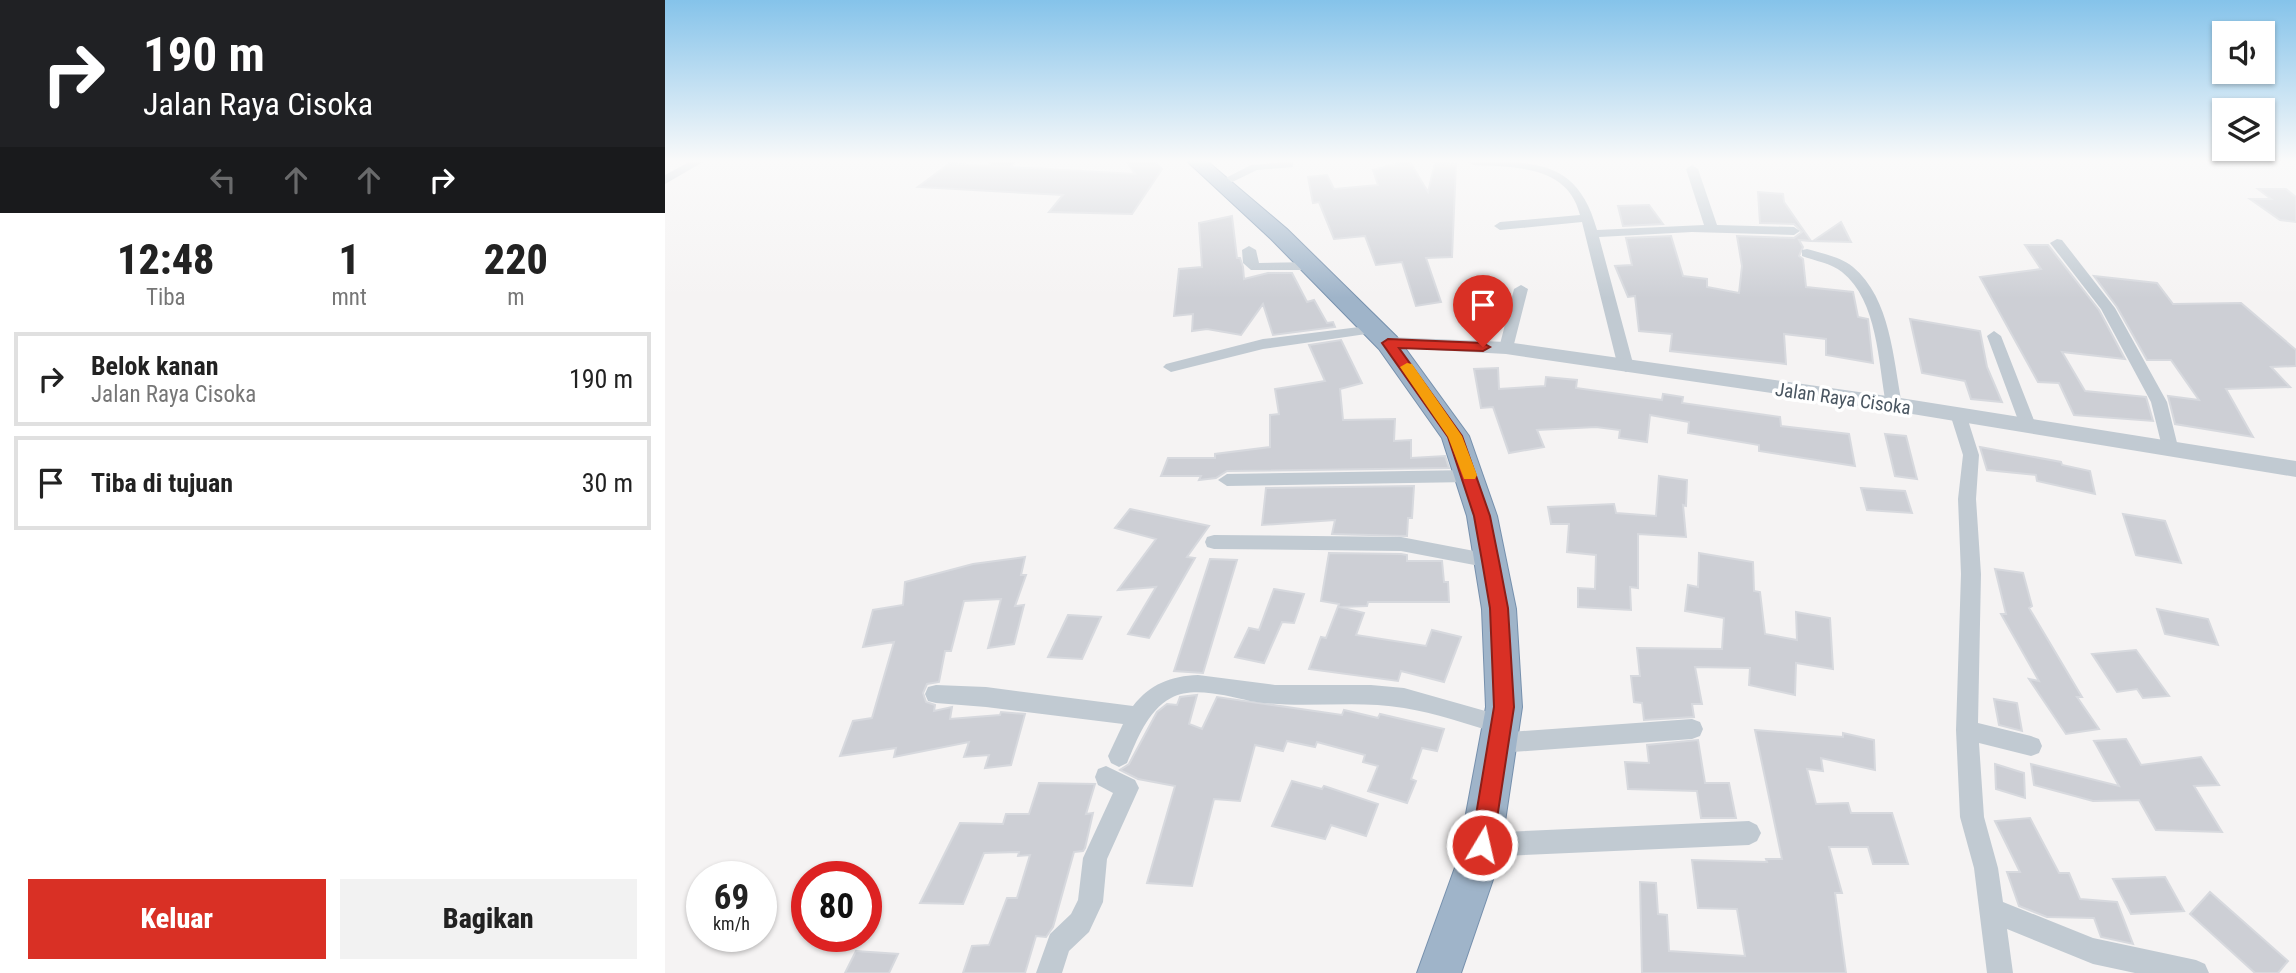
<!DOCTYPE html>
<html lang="id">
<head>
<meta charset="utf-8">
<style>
  :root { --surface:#fff; --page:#f2f2f2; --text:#222; --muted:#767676; --line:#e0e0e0; --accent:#d93025 }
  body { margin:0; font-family:"Roboto Condensed",sans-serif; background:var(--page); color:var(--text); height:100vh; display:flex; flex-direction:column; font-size:26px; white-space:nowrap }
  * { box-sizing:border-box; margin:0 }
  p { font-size:23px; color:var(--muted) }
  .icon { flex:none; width:38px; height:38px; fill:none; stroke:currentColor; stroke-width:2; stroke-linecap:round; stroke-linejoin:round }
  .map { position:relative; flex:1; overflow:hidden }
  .drawer { display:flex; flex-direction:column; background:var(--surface); width:665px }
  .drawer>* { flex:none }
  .guide { background:#202124; color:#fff; overflow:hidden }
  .controls { position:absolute; left:1547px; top:21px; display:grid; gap:14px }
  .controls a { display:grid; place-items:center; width:63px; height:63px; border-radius:0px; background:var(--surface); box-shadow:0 2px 5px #0004; font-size:35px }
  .speed { position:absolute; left:21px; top:861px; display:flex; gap:14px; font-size:35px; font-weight:700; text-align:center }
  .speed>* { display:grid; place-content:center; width:91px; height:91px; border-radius:50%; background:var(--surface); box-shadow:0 2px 5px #0004; line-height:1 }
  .speed small { font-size:18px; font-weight:400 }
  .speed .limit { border:10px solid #d22; background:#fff; color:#111 }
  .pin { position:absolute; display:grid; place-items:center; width:60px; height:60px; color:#fff; margin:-72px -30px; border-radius:50% 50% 50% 0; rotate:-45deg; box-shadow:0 0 7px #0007 }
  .pin .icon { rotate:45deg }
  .me { position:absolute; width:77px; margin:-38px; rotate:9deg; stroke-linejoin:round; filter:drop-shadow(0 0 5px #0008) }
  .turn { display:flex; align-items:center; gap:24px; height:147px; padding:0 28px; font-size:32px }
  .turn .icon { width:91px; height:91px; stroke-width:2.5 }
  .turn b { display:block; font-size:49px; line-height:60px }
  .lanes { display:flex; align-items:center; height:66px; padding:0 28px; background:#0003; justify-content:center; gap:35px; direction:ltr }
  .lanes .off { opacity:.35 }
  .eta { display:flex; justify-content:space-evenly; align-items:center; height:119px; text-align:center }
  .eta b { font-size:42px; font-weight:800; line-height:49px }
  .cta { display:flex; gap:14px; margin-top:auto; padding:14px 28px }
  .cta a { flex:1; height:80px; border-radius:0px; background:var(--accent); color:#fff; font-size:28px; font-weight:800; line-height:80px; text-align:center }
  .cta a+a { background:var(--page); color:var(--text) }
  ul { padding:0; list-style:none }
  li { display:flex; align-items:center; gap:21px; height:94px; margin:0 14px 10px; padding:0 14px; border:4px solid var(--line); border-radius:0px }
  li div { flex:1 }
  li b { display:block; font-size:26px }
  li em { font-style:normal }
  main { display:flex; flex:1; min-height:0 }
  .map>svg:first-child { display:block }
  .building { fill:#cdcfd5; stroke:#d7d9de; stroke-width:2 }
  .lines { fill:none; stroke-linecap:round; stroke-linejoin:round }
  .trunk-casing { stroke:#7690ad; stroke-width:2 }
  .minor { fill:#c1cad2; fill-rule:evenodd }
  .tertiary { fill:#c1cad2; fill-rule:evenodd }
  .trunk { fill:#9fb4c9; fill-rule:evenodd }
  .route { fill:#d93025; stroke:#8d1f18; stroke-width:2 }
  .slow { fill:#f59e0b }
  .labels { text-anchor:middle; stroke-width:7; stroke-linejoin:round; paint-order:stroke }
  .street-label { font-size:19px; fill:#4a5661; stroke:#fff }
</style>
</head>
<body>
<main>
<section class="drawer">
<div class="guide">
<div class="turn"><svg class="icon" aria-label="right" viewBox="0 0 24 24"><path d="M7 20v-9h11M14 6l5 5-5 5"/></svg><div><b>190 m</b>Jalan Raya Cisoka</div></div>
<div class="lanes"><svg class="icon off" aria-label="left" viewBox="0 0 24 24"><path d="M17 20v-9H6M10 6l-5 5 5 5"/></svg><svg class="icon off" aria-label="ahead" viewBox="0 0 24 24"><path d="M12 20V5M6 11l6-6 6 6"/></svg><svg class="icon off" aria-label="ahead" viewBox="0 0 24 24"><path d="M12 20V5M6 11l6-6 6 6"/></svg><svg class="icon" aria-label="right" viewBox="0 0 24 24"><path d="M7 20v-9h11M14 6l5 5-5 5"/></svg></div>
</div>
<div class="eta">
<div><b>12:48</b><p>Tiba</p></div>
<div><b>1</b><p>mnt</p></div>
<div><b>220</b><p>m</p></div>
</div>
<ul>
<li><svg class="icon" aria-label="right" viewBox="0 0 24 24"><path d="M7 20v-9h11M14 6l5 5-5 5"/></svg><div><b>Belok kanan</b><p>Jalan Raya Cisoka</p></div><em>190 m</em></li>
<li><svg class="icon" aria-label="arrive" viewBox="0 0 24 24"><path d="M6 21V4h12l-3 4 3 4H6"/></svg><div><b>Tiba di tujuan</b></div><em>30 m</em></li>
</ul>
<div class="cta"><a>Keluar</a><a>Bagikan</a></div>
</section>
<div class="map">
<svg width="1631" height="973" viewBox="0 0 1631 973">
  <rect width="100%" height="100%" fill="#f5f3f3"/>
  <path class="building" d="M327,162h23l-5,5 125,7 -8,-12h29l6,7 -30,45 -83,-2 14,-17 -145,-8 32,-24 37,3z
    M738,162h7l18,30 7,-29 21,1 -4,93 -26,1 15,44 -25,4 -14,-44 -26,3 -11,-29 -31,3 -15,-37 -6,1 -5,-26 19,-2 7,14 44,-4 -5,-15z
    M1593,189h28l10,8v25l-16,-2 -30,-21h21z
    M1093,192l25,2 1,8 27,39 -12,-1 4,7 -4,9 4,3 3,28 47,5 5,25 10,2 5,44 -47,-8v-16l-42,-5 2,30 -116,-13 2,-17 -33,-3 -4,-35 -7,1 -13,-31 17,-1 -6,-27 45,-2 12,40 24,3v8l32,6 3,-27 -5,-30 57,2 8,-6 -8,-8 -34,-1z
    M984,205l14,19 -40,2 -5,-20z
    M567,216l5,42h3l3,9 1,12 24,-6h24l15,29 7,-2 13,23 6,-1 2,5 -62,8 -10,-31 -22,31 -34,-6 -15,2 1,-17 -19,2 5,-47 23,-2 -3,-44z
    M1176,222l10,20 -38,-1z
    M1360,245h23l51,65 26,49 -63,-7 23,39 61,6 7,24 -79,-6 -15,-32 -21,-1 -58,-105 61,-8z
    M1429,276l63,7 16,21 68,-1 55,47v16l-25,1 19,20 -64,2 27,48 -78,-13 -7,-28 31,4 -28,-40h-24l-30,-53z
    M1245,319l70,12 7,36 15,35 -31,-3 -6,-18 -43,-8z
    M676,340l21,43 -22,6 3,31 52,-1 -1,22 17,-1v18l34,-2 4,12 -222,3 -11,7 -17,2 2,-4h-40l7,-18h47v-4l55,-7v-32l9,-1 -4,-25 50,-8 -16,-36z
    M833,368l1,21 46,-3 1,-9 31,3 -1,8 86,12 1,-6 20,3 -1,6 98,14 1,9 68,8 6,32 -96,-15v-6l-71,-12 1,-11 -39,-7 -3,27 -28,-4 1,-8 -24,-3 -59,3 7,17 -35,6 -16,-46 -12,1 -7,-39z
    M1220,434l21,2 11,43 -22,-3z
    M1315,447l81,15 1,3 28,6 5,23 -58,-13 -1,-6 -49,-5z
    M994,476l28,4 -1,26 -3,-1 3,32 -48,-3v54l-8,-1 1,23 -53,-3v-19l17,1 1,-34 -29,-3 2,-28h-18l-3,-17 66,-3 2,9 40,3z
    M749,486l-2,32h-4l-1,18 -75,-2 3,-14 -73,5 4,-37z
    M1196,488l44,3 7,22 -45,-3z
    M465,509l79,17 -22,31 8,1 -46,80 -21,-4 28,-47 -38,3 38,-51 -41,-11z
    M1458,514l42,7 16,42 -45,-8z
    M664,553l72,1 6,1v6h35l2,21h4l1,20h-81l-1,4 -28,1 25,6 -8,22 70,11 6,-16 29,7 -17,45 -43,-11 -3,10 -89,-12 12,-32 5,1 13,-34 -18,-3z
    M1034,553l54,9 1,29 6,1 5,42 32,6 -1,-28 34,6 3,51 -37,-6 -1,32 -46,-10 1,-17 -55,-1 7,37h-10l2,13 -50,3 -2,-17 -8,-1 -3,-26h9l-3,-28 85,1 2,-31 -39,-7 3,-26 10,2z
    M360,557l-4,18h5l-11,31 9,-1 -10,39 -26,4 13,-49 -37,2 -13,50h-6l-6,31 -12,2 -4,9 3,9 9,3 -1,6 18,-4 -2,12 50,-4 1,-3 24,2 -14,51 -26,3 4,-13 -25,2 5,-15 -75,15 2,-9 -56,8 13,-35 19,-3 22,-76 -31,5 10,-37 30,-5 2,-23 68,-18z
    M545,559l27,1 -34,113 -29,-2z
    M1330,569l28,4 9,33 -3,2 53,89h-5l22,32 -33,5 -37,-55 10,2 -38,-67h5z
    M609,589l30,5 -10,29 -12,-1 -18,41 -29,-6 14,-29 10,2z
    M1492,609l51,10 10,26 -53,-11z
    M403,615l33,2 -19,42 -34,-2z
    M1471,650l33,46 -26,2 -6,-9 -20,3 -25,-38z
    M532,695l-8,29 13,5 15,-32 125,18 2,-5 34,8 2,-4 64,15 -7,22 -15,-3 -11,31 5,2 -9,22 -39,-12 10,-25 -15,-4 2,-7 -48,-13 -2,5 -28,-6 -4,10 -28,-6 -15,56 -26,-2 -22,87 -45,-3 28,-97 -37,-7 -18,-9 9,-6 28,-52 10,-8 10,1 3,-8z
    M1329,699l23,4 5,28 -23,-6z
    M1090,730l88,7v-4l31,7 1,30 -54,-12 2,13 -16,-2 9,35 32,-1 3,10h41l16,51h-35l-5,-17h-39l13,46h-7l11,80h-204l-2,-91 16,1 2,31 9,1 2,36 76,5 -8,-47 -39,-1 -6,-48 75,2 -1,-3h16z
    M1461,739l15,26 60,-8 18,28 -25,1 28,46 -66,-2 -17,-30 -46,1 -59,-16 -3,-21 88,22 -25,-45z
    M1033,740l7,43h24l7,35h-35l-4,-27 -69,-2 -3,-27 24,1 -2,-18z
    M1330,764l29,9 1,25 -29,-9z
    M627,781l30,8 2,-3 54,18 -12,32 -35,-11 -6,14 -53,-13z
    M374,783l56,1 -9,30 7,-1 -8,35 -2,3 -9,1 -21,75 -7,10 -10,-1 -11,37h-62l9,-27 17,-1 18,-47h10l13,-43 -12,1 1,-4 -35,1 -21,51 -43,-1 40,-80 43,1 3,-10h23z
    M1365,818l29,55h10l11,26 37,3 16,42 -32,-7 -7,-19 -47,-1 -28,-11 -12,-34h13l-25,-51z
    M1500,877l19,34 -53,3 -18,-35z
    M1545,892l78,69 -10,12h-23l-65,-59z
    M191,951l42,3 -9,19h-44z"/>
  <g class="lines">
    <g class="trunk-casing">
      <path id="trunk" d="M523,162h20l79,67 110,108 72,99 28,80 19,93 6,98 -23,155 -38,111h-44l40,-111 29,-155 -4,-98 -15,-93 -25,-78 -63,-89 -108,-110z"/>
    </g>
    <path class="minor" d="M24,162h14l-38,22v-9z
      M624,162l4,1v4l-36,3 -35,17 -6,-4 35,-18z
      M803,162c64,0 109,-5 129,68l107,-5 -18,-56 6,-4 6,4 19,56 77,2 6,4 -6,4 -102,-3 -93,5 35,130 -8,5 -8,-5 -36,-145 -82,8 -6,-4 6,-4 80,-7c-12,-50 -66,-48 -107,-50z
      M1392,239l5,1 53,68 52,94 12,49 -2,4h-12l-2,-4 -12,-49 -50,-93 -51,-66z
      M584,246l7,4 3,13 53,-1 7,4 -7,4h-61l-8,-7 -1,-13z
      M1142,249c14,4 34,8 46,18 38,32 40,92 49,137l-2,4 -6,1 -8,-5c-8,-42 -8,-103 -44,-132 -11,-9 -27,-11 -40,-16v-6z
      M856,285l7,4 -15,59 -2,3h-10l-2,-3 15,-59z
      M710,325l7,4 -2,3 -117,17 -92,23 -8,-5 3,-3 97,-25z
      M1329,331l7,5 36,92 -2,4h-12l-2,-4 -34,-92z
      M1294,411l8,6 12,38 -3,44 5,75 -3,149 53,13 8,3 3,7 -3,7 -8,3 -52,-13 5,74 14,51 5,34 90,36 103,22 9,4 4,9h-74l-42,-9 -86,-35 6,44h-26l-13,-105 -14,-51 -4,-87 5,-156 -3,-75 5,-44 -12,-38z
      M805,470l9,6 -9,6 -243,4 -9,-6 9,-6z
      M549,535l187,2 89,17 7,2 2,5 -2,5 -7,2 -89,-17 -187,-2 -7,-2 -2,-5 2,-5z
      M533,675l77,10h96l33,3 106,30 3,7 -3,7 182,-13 8,3 3,7 -3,7 -8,3 -193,14 -8,-3 -3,-7 3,-7 6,-3c-31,-9 -61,-20 -93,-25 -51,-9 -103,2 -154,-7 -23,-5 -57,-15 -79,-3 -24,13 -34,42 -44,65l-8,4 -8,-4 -3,-7 15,-32 -137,-17 -50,-4 -8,-2 -3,-7 3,-7 8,-2 50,2 147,19c17,-22 38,-30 65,-31z
      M441,766l29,14 4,8 -32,71 -4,43 -14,30 -20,19 -7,22h-26l14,-39 21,-20 7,-14 5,-42 30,-65 -15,-8 -3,-8 3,-8z
      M1084,821l8,4 4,8 -4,8 -8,4 -267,12 -9,-3 -3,-9 3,-9 9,-3z"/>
    <path class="tertiary" d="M723,337l118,5 388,55 402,64v16l-402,-66 -388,-57 -125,-7 -3,-4 3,-4z"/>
    <use href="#trunk" class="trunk"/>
  </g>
  <linearGradient id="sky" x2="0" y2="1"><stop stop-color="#85c3ea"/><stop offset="0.54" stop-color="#fafafa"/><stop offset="1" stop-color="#fafafa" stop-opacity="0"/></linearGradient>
  <rect width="1631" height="298" fill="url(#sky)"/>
  <path class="route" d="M723,339l95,4 7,4 -7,4 -84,-3 63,88 28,80 9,45 9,47 6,99 -21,138 -3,7 -8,4 -8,-4 -3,-7 23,-138 -4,-99 -8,-47 -8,-45 -26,-79 -66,-94z"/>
  <path class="slow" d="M742,363l5,1 50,72 15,39 -2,4h-11l-16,-42 -48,-70z"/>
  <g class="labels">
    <g class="street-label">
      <text transform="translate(1178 398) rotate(8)" y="7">Jalan Raya Cisoka</text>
    </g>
  </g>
</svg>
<div class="controls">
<a><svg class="icon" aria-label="sound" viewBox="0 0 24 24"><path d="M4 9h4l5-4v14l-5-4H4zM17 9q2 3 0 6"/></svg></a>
<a><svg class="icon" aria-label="layers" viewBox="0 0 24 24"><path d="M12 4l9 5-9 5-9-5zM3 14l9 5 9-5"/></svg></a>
</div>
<div class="speed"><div>69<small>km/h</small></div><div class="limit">80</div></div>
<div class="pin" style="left:818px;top:347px;background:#d93025"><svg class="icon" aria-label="arrive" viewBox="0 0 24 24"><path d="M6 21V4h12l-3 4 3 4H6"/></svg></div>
<svg class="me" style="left:817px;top:845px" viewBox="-20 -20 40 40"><circle r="17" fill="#d93025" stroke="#fff" stroke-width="3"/><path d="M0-11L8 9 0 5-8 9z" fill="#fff"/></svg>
</div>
</main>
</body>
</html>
